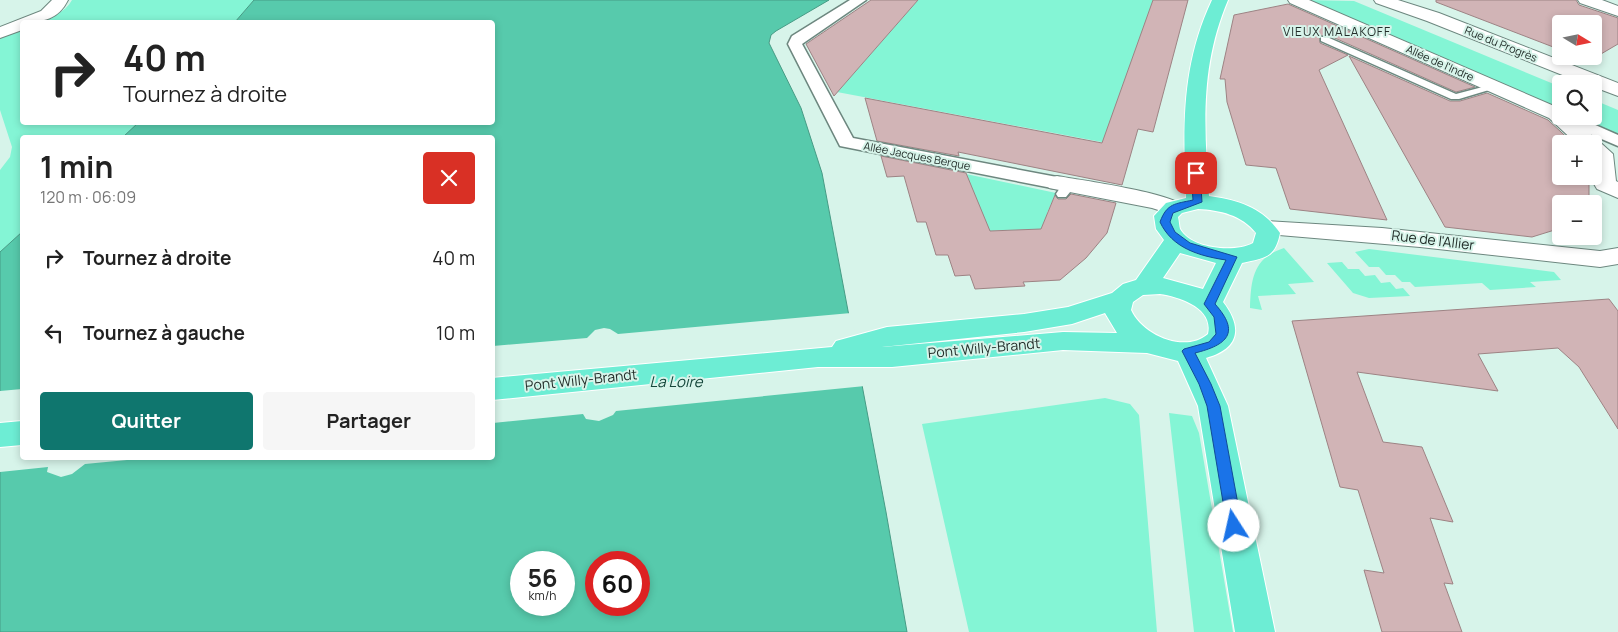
<!DOCTYPE html>
<html lang="fr">
<head>
<meta charset="utf-8">
<style>
  :root { --surface:#fff; --page:#f6f6f6; --text:#222; --muted:#767676; --accent:#0f766e }
  body { margin:0; font-family:Manrope,sans-serif; background:var(--page); color:var(--text); height:100vh; display:flex; flex-direction:column; font-size:19px; white-space:nowrap }
  * { box-sizing:border-box; margin:0 }
  p { font-size:16px; color:var(--muted) }
  .icon { flex:none; width:28px; height:28px; fill:none; stroke:currentColor; stroke-width:2; stroke-linecap:round; stroke-linejoin:round }
  .map { position:relative; flex:1; overflow:hidden }
  .details { position:absolute; left:20px; top:135px; width:475px; height:325px; display:flex; flex-direction:column; background:var(--surface); border-radius:5px; box-shadow:0 2px 8px #0003 }
  .details>* { flex:none }
  .guide { position:absolute; left:20px; top:20px; width:475px; height:105px; border-radius:5px; box-shadow:0 2px 8px #0003; background:#fff; color:var(--text); overflow:hidden }
  .needle { width:32px; rotate:100deg }
  .controls { position:absolute; left:1552px; top:15px; display:grid; gap:10px }
  .controls a { display:grid; place-items:center; width:50px; height:50px; border-radius:5px; background:var(--surface); box-shadow:0 2px 8px #0003; font-size:25px }
  .speed { position:absolute; left:510px; top:551px; display:flex; gap:10px; font-size:25px; font-weight:700; text-align:center }
  .speed>* { display:grid; place-content:center; width:65px; height:65px; border-radius:50%; background:var(--surface); box-shadow:0 2px 8px #0003; line-height:1 }
  .speed small { font-size:12px; font-weight:400 }
  .speed .limit { border:8px solid #d22; background:#fff; color:#111 }
  .pin { position:absolute; display:grid; place-items:center; width:42px; height:42px; color:#fff; margin:-21px; border-radius:10px; box-shadow:0 2px 8px #0006 }
  .me { position:absolute; width:55px; margin:-28px; rotate:350deg; stroke-linejoin:round; filter:drop-shadow(0 0 4px #0008) }
  .turn { display:flex; align-items:center; gap:18px; height:105px; padding:0 20px; font-size:22px }
  .turn .icon { width:65px; height:65px; stroke-width:2.5 }
  .turn b { display:block; font-size:35px; line-height:42px }
  .round { display:grid; place-items:center; flex:none; width:52px; height:52px; border-radius:5px; background:var(--page) }
  .head { display:flex; align-items:center; justify-content:space-between; height:85px; padding:0 20px }
  h1 { font-size:30px; font-weight:700; line-height:38px }
  .action { display:flex; gap:10px; margin-top:auto; padding:10px 20px }
  .action a { flex:1; height:58px; border-radius:5px; background:var(--accent); color:#fff; font-size:20px; font-weight:700; line-height:58px; text-align:center }
  .action a+a { background:var(--page); color:var(--text) }
  ul { padding:0; list-style:none }
  li { display:flex; align-items:center; gap:15px; height:75px; padding:0 20px }
  li div { flex:1 }
  li b { display:block; font-size:19px }
  li em { font-style:normal }
  .map>svg:first-child { display:block }
  .green { fill:#84f5d5 }
  .water { fill:#57caac; stroke:#479b85; fill-rule:evenodd }
  .pier { fill:#d7f4ea }
  .building { fill:#d1b4b6; stroke:#9d8384 }
  .lines { fill:none; stroke-linecap:round; stroke-linejoin:round }
  .service-casing { stroke:#6d877f; stroke-width:3 }
  .pedestrian-casing { stroke:#6d877f; stroke-width:3 }
  .minor-casing { stroke:#6d877f; stroke-width:2 }
  .tertiary-casing { stroke:#6d877f; stroke-width:2 }
  .primary-casing { stroke:#fff; stroke-width:2 }
  .service { fill:#fff; fill-rule:evenodd }
  .pedestrian { fill:#fff; fill-rule:evenodd }
  .minor { fill:#fff; fill-rule:evenodd }
  .tertiary { fill:#fff; fill-rule:evenodd }
  .primary { fill:#6dedd4; fill-rule:evenodd }
  .route { fill:#1a73e8; stroke:#114b97 }
  .labels { text-anchor:middle; stroke-width:4; stroke-linejoin:round; paint-order:stroke }
  .far-street-label { font-size:11px; fill:#232e2a; stroke:#d7f4ea }
  .far-neighbourhood-label { font-size:12px; letter-spacing:1px; fill:#232e2a; stroke:#d7f4ea }
  .street-label { font-size:14px; fill:#232e2a; stroke:#d7f4ea }
  .water-label { font-size:15px; font-style:italic; fill:#14463a; stroke:#d7f4ea }
</style>
</head>
<body>
<div class="map">
<svg width="1618" height="632" viewBox="0 0 1618 632">
  <rect width="100%" height="100%" fill="#d7f4ea"/>
  <path class="green" d="M72,0h182l-19,22h-197c13,-5 27,-9 34,-22z
    M918,0h259l-49,147 -291,-55z
    M1305,0l49,1 207,86v25z
    M22,29v93l117,1 -16,14 -101,1v94l-22,20v-82l10,-13 2,-10 -12,-37v-72z
    M1594,100l24,10v26l-46,-20h22z
    M966,174l90,19 -9,20 7,23 -42,-6 -82,4 -4,-12z
    M1284,248l30,34 -26,2 8,10 -38,2 4,14 -12,-2c1,-29 3,-50 34,-60z
    M1369,249l185,23 7,8 -31,2 6,5 -46,3 -8,-7 -67,4 -5,-5h-8l-7,-7h-9l-7,-8h-10l-14,-15z
    M1342,262l6,7h11l6,7 10,-1 6,8 9,-1 6,7 7,-1 7,8 -41,2 -16,-5 -26,-30z
    M1105,398l25,6 9,11 18,217h-188l-47,-208z
    M1169,413l23,3 7,17 34,199h-39z"/>
  <path class="water" d="M254,0h575l-53,31 -5,4 -2,8 32,65 21,65 64,339 21,120h-907v-380l22,-20v226h470v-320l-369,-1 16,-15h353v-100h-257zM521,562h43v43h-43zM596,562h43v43h-43z"/>
  <path class="pier" d="M851,313l14,73 -249,25 -3,4 -14,6 -13,-2 -3,-5 -90,9v-77l94,-8 8,-8 9,-2 6,1 8,5z
    M22,389v69h126l-63,6 -13,10 -11,3 -14,-5 1,-5 -48,5v-81z"/>
  <path class="building" d="M871,0h47l-84,96 -28,-52z
    M1153,0h35l-35,132 -15,-3 -16,56 -164,-33 1,4 -82,-15 -12,-43 237,45z
    M1436,0h140l3,5 39,13v26l-29,17 -12,-5h17v-32h-33v26l-125,-48z
    M1288,4l187,83 -19,5 -128,-57 -8,1v7l28,12 -29,15 68,150 -97,-11 -14,-41 -30,-3 -19,-63 -2,-23h-5l14,-64z
    M1349,56l101,45h10l27,-8 61,27 26,24h-13v32h28v28h-28v24l-29,9 -87,-10z
    M881,156l85,17 24,58 51,-2 14,-34 3,4h8l5,-5 45,9 -9,30 -21,25 -26,22 -37,2 2,4 -50,3 -5,-14 -15,1 -7,-21h-12l-10,-33h-9l-13,-46 -17,1z
    M1609,299l9,12v118l-39,-62 -21,-19 -80,6 20,37 -141,-19 26,70 39,5 31,75 -23,-4 23,66 -9,-1 18,49h-80l-18,-62 20,3 -26,-83 -18,-3 -48,-166z"/>
  <g class="lines">
    <g class="service-casing">
      <path id="service" d="M1321,37h6l129,57 38,-10 5,3 -40,12h-8l-130,-58z
        M1069,182l4,1 2,3 -9,11h-8l-2,-3c3,-5 7,-10 13,-12z"/>
    </g>
    <g class="pedestrian-casing">
      <path id="pedestrian" d="M850,0h16l-64,44 51,94 204,39 7,2 2,4 -2,4 -7,2 -217,-43 -52,-102 4,-8z
        M1556,109l5,1v6h14l43,19v11l-68,-29 -2,-3 2,-3z"/>
    </g>
    <g class="minor-casing">
      <path id="minor" d="M52,0h16c-10,20 -25,22 -46,22v8l-22,8v-11l41,-16z
        M1288,0h21l252,109v7h10l42,38 3,27 2,1v16l-21,-9 -3,-5v-40h-17l-28,-26 -259,-115z
        M1578,0h24l16,6v10l-38,-13z
        M1057,176c23,4 118,17 129,32l-4,5 -8,2 -22,-7 -103,-20 -3,-5 3,-5z
        M1265,221l117,7 218,23 18,-3v16l-18,3 -180,-20 -164,-14 -3,-5 3,-5z"/>
    </g>
    <g class="tertiary-casing">
      <path id="tertiary" d="M1374,0h24l41,13 179,70v13l-24,-9v-3h-9l-158,-63 -51,-18z"/>
    </g>
    <g class="primary-casing">
      <path id="primary" d="M1212,0h16c-28,66 -24,126 -19,196 30,4 54,12 71,37 -5,25 -15,25 -38,30l-19,39c20,26 16,47 -17,56l22,48 47,226h-40l-37,-226 -20,-45 -31,-8 -84,-3 -171,17h-74l-326,33v-22l340,-31 4,-6 51,-14 137,-13 44,-7 44,-14 11,-9 13,-4 28,-40 -8,-11 -2,-13 12,-13 20,-5c-3,-71 -5,-132 26,-198zM1198,209c22,1 44,6 58,24l-3,10c-18,10 -62,6 -73,-14 -1,-3 -1,-8 -2,-12l4,-4zM1180,253l36,10 -13,26 -40,-11zM1160,294c20,3 54,14 48,40 -23,20 -66,1 -77,-24l2,-8 10,-7zM1105,313l12,20 -54,-1 -181,15 142,-15 48,-8z
        M22,421v24l-22,2v-24z"/>
    </g>
    <use href="#service" class="service"/>
    <use href="#pedestrian" class="pedestrian"/>
    <use href="#minor" class="minor"/>
    <use href="#tertiary" class="tertiary"/>
    <use href="#primary" class="primary"/>
  </g>
  <path class="route" d="M1196,170l4,3 2,29 -29,11 -3,9 5,10 15,11 47,14 -22,47c26,29 12,41 -20,49l16,31 9,22 22,120 -2,4h-11l-2,-4 -20,-120 -8,-22 -17,-33 2,-2 25,-7 7,-8 -2,-17 -10,-13 22,-44c-27,-4 -54,-12 -66,-38 7,-19 15,-18 33,-22l-2,-27z"/>
  <g class="labels">
    <g class="far-street-label">
      <text transform="translate(1501 44) rotate(22)" y="4">Rue du Progrès</text>
      <text transform="translate(1440 63) rotate(24)" y="4">Allée de l'Indre</text>
      <text transform="translate(917 156) rotate(11)" y="4">Allée Jacques Berque</text>
    </g>
    <g class="far-neighbourhood-label">
      <text x="1337" y="36">VIEUX MALAKOFF</text>
    </g>
    <g class="street-label">
      <text transform="translate(1433 240) rotate(7)" y="5">Rue de l'Allier</text>
      <text transform="translate(984 348) rotate(-5)" y="5">Pont Willy-Brandt</text>
      <text transform="translate(581 380) rotate(-6)" y="5">Pont Willy-Brandt</text>
    </g>
    <g class="water-label">
      <text x="676" y="387">La Loire</text>
    </g>
  </g>
</svg>
<div class="controls">
<a><svg class="needle" viewBox="-14 -14 28 28"><path d="M0-13l5 13h-10z" fill="#e53935"/><path d="M0 13l5-13h-10z" fill="#767676"/></svg></a>
<a><svg class="icon" aria-label="search" viewBox="0 0 24 24"><circle cx="10" cy="10" r="6"/><path d="M15 15l6 6"/></svg></a>
<a>+</a>
<a>−</a>
</div>
<div class="speed"><div>56<small>km/h</small></div><div class="limit">60</div></div>
<div class="pin" style="left:1196px;top:173px;background:#d93025"><svg class="icon" aria-label="arrive" viewBox="0 0 24 24"><path d="M6 21V4h12l-3 4 3 4H6"/></svg></div>
<svg class="me" style="left:1234px;top:526px" viewBox="-20 -20 40 40"><circle r="19" fill="#fff"/><path d="M0-13L10 11 0 6-10 11z" fill="#1a73e8"/></svg>
<div class="guide">
<div class="turn"><svg class="icon" aria-label="right" viewBox="0 0 24 24"><path d="M7 20v-9h11M14 6l5 5-5 5"/></svg><div><b>40 m</b>Tournez à droite</div></div>
</div>
<section class="details">
<div class="head"><div><h1>1 min</h1><p>120 m · 06:09</p></div><a class="round" style="background:#d93025;color:#fff"><svg class="icon" aria-label="close" viewBox="0 0 24 24"><path d="M6 6l12 12M18 6L6 18"/></svg></a></div>
<ul>
<li><svg class="icon" aria-label="right" viewBox="0 0 24 24"><path d="M7 20v-9h11M14 6l5 5-5 5"/></svg><div><b>Tournez à droite</b></div><em>40 m</em></li>
<li><svg class="icon" aria-label="left" viewBox="0 0 24 24"><path d="M17 20v-9H6M10 6l-5 5 5 5"/></svg><div><b>Tournez à gauche</b></div><em>10 m</em></li>
</ul>
<div class="action"><a>Quitter</a><a>Partager</a></div>
</section>
</div>
</body>
</html>
